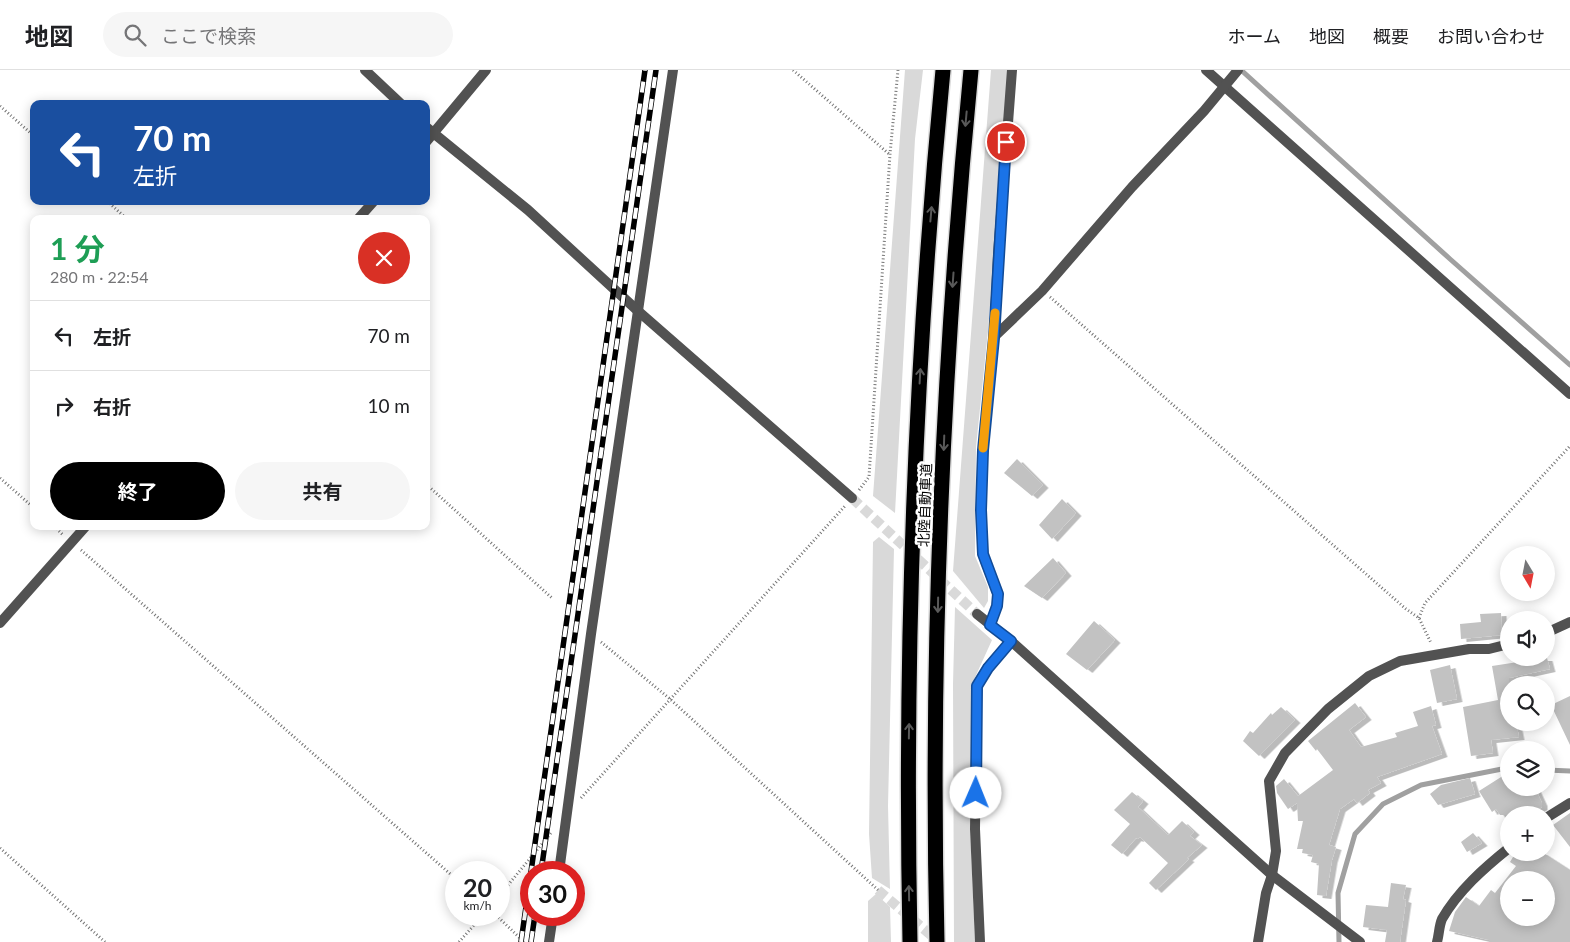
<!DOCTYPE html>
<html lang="ja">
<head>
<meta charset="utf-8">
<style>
  :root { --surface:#fff; --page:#f6f6f6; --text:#202124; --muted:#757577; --line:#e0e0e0; --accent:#000 }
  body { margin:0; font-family:Lato,"Noto Sans JP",sans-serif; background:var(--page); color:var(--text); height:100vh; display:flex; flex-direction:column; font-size:19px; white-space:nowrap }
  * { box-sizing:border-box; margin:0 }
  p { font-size:16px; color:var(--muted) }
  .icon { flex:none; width:28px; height:28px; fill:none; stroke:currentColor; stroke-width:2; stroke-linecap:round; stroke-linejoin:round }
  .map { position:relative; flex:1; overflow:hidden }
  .panel { position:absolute; left:30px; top:145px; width:400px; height:315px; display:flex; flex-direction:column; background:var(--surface); border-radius:10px; box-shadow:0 2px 12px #0003 }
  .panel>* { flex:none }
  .top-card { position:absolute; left:30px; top:30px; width:400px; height:105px; border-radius:10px; box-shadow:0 2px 12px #0003; background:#1a4fa0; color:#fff; overflow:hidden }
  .needle { width:32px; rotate:170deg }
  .fabs { position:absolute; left:1500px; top:476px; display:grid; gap:10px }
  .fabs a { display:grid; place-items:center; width:55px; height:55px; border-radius:50%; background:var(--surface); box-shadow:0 2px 12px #0003; font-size:25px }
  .speed { position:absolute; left:445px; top:791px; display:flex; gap:10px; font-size:25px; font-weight:700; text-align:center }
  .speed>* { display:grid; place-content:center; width:65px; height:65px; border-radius:50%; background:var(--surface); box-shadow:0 2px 12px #0003; line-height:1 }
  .speed small { font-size:12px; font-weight:400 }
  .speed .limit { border:8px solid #d22; background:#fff; color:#111 }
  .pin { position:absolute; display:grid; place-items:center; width:42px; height:42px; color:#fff; margin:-21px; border:2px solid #fff; border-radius:50%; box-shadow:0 1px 5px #0007 }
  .me { position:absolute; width:55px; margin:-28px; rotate:1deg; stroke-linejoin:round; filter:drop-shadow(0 0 4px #0008) }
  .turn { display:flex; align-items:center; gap:18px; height:105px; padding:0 20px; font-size:22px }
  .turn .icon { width:65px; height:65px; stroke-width:2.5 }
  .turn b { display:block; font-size:35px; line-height:42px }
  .round { display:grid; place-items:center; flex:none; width:52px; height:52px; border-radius:26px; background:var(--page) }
  .head { display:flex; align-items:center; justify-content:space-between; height:85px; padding:0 20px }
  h1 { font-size:30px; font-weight:700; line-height:38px; color:#1e9e55 }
  .primary-button { display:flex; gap:10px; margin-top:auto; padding:10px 20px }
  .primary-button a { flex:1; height:58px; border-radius:30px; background:var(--accent); color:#fff; font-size:20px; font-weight:700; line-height:58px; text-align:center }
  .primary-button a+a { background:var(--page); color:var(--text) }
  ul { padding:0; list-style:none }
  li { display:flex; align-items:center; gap:15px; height:70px; padding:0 20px; border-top:1px solid var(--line) }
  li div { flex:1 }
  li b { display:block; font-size:19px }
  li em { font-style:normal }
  header { display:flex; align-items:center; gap:30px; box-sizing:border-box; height:70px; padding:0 25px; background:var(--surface); border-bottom:1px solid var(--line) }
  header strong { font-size:24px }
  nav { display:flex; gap:28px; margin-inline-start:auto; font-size:18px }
  .search { width:350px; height:45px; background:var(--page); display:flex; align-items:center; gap:12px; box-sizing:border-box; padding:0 18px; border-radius:28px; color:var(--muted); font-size:19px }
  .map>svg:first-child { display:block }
  .green { fill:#d9d9d9 }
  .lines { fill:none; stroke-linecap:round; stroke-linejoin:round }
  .stream { stroke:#a0a0a0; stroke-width:5 }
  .building { fill:#c2c2c2; fill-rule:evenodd; filter:url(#shadow) }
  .minor-tunnel { stroke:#d9d9d9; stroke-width:10; stroke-dasharray:10 5; stroke-linecap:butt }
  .tertiary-tunnel { stroke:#d9d9d9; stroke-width:10; stroke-dasharray:10 5; stroke-linecap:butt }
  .motorway-casing { stroke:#dbdbdb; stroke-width:18 }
  .path { stroke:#747474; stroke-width:3; stroke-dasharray:1 2.5; stroke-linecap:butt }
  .minor { stroke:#525252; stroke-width:10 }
  .tertiary { stroke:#525252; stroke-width:10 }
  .motorway { stroke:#000; stroke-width:15 }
  .rail-casing { stroke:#000; stroke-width:5.5 }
  .rail { stroke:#fff; stroke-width:4; stroke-dasharray:11; stroke-linecap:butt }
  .oneway { stroke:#595959 }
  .route-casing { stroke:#114b97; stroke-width:12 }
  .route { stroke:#1a73e8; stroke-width:9 }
  .slow { stroke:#f59e0b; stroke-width:9 }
  .labels { text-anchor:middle; stroke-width:5; stroke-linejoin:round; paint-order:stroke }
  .street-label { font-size:14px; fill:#000; stroke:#fff }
</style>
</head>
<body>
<header>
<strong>地図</strong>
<div class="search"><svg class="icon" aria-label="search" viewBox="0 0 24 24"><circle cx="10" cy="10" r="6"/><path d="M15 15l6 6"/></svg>ここで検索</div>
<nav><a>ホーム</a><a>地図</a><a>概要</a><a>お問い合わせ</a></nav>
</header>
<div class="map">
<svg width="1570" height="872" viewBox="0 0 1570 872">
  <defs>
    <filter id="shadow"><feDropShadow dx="5.5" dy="3" stdDeviation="0" flood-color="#0004"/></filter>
  </defs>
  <rect width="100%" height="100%" fill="#fff"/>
  <path class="green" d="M905,0h18l-8,69 -20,374 -22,-17z
    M991,0h17l-20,261 -12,116 -1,109 13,31v14l-4,7 -31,-37z
    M879,467l15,12 -6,257 2,83 -18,-11 -3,-44 4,-292z
    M955,537l37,33 -20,44 2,20 -4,124 5,114h-21l-1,-258z
    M876,824l14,13 1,35h-23v-41z"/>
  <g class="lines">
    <path class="stream" d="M1241,0l209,189 120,106
      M1546,700l24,1
      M1339,872l-1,-49 17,-59 28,-30 38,-19 81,-16h7"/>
  </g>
  <path class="building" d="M1017,389l26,26 -11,11 -28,-23z
    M1062,429l14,14 -24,26 -13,-14z
    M1053,488l13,15 -24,25 -18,-12z
    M1501,543l1,22 -41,4 -1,-15 21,-2 -1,-8z
    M1094,551l21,19 -28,30 -21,-16z
    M1517,588h30l3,11 -41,9v44h7l3,15 -28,3 2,13 -22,3 -8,-49 35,-7 -6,-34 26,-4z
    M1450,595l7,34 -20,4 -7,-33z
    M1570,626v49l-19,-40z
    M1355,633l11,14 -17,13 12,17 36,-10 -2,-4 23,-7 -5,-14 18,-6 5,19 -4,1 10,28 -65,23 4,6 -13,7 2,3 -13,10 -3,-4 -14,10 -11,36 7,2 -4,13 -6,36 -9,-1 2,-31 -8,-2 2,-7 -11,-2 1,-4h-6l6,-28h-5l-1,-18 -9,6 -11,-16 -1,-7 8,-7 14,17 35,-26 -16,-21 -1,2 -8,-10z
    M1281,637l14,13 -36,36 -16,-15 7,-10 3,2 18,-20 1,2z
    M1509,702v16h26l7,15v4l-13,8h-29l-4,-6 -4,3 -13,-21z
    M1470,708l5,16 -37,11 -8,-11 11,-9z
    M1132,722l11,9 -5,6 30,28 14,-14 12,11 -4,4 12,9 -15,13 2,1 -33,31 -7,-7 19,-20 -28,-26 -2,2 -2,-1 -14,16 -11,-9 19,-21 -16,-14z
    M1570,743v34l-17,-22z
    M1473,763l9,10 -15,9 -6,-10z
    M1516,782h26l28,18v72h-81v-2l-40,-9 6,-19 11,-15 13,9 12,-16 4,3 21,-27 -6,-4zM1509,810h37v38h-37z
    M1391,813l15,2 -3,14 3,1 -6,42h-15l2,-12 -24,-3 3,-22 22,2z"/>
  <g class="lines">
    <path class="minor-tunnel" d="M878,820l60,51"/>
    <path class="tertiary-tunnel" d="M852,428l125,116"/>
    <g class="motorway-casing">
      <path id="motorway" d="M910,872c-6,-291 5,-582 33,-872
        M937,872c-7,-291 6,-583 34,-872"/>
    </g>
    <path class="path" d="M793,0l96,84
      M0,36l34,30
      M107,131l20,18
      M1050,227l356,312 13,9 12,25
      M0,408l34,30
      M426,414l126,114
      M859,420l10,-13 21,-323 8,-84
      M54,456l9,9
      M81,480l375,329
      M1419,548l6,-15 145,-157
      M601,572l69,57 208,191
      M581,728l264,-292
      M0,778l105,94
      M499,826l52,-63
      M496,845l28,27
      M459,872l24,-27"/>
    <path class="minor" d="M1206,0l364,324
      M990,555l7,-19 1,-11 -15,-40 -2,-45 2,-60 11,-113 4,-83 14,-184
      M1546,563l24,-11
      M1546,748l24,-15
      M559,802l32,-238 82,-564
      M549,872l4,-27
      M980,872l-5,-113 2,-143 11,-19 23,-26
      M1258,872l8,-49 6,-18 4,-24 -7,-70 16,-28 43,-44 41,-33 31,-15 69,-12h20l20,-5
      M1437,872c2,-7 2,-16 5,-23 16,-28 42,-51 67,-71"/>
    <path class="tertiary" d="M365,0l36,34
      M426,57l102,83 110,101 214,187
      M426,72l60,-72
      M358,149l16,-18
      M994,267l48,-46 90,-104 72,-76 34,-41
      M977,544l34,27 261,234 88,67
      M0,553l86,-97"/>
    <use href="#motorway" class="motorway"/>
    <g class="rail-casing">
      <path id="rail" d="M541,802l115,-802
        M521,872l124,-872
        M531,872l4,-27"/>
    </g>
    <use href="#rail" class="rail"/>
  </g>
  <defs><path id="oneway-shaft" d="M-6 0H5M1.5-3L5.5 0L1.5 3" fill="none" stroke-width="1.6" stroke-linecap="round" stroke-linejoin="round" transform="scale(1.25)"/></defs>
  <g class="oneway">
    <use href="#oneway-shaft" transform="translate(966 49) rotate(95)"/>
    <use href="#oneway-shaft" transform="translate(931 144) rotate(-85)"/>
    <use href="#oneway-shaft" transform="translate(953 210) rotate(94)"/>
    <use href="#oneway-shaft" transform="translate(920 306) rotate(-87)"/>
    <use href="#oneway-shaft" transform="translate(944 373) rotate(92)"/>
    <use href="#oneway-shaft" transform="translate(938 535) rotate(91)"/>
    <use href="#oneway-shaft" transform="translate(909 661) rotate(-89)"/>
    <use href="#oneway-shaft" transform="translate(909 823) rotate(-91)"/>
  </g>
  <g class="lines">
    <g class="route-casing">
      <path id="route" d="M976,723l1,-107 11,-18 23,-27 -21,-16 7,-19 1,-12 -15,-40 -2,-44 2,-60 11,-112 12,-196"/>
    </g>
    <use href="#route" class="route"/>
    <path class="slow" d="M983,378l12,-135"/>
  </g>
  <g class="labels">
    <g class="street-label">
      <text transform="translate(925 435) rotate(-88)" y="5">北陸自動車道</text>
    </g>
  </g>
</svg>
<div class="fabs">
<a><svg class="needle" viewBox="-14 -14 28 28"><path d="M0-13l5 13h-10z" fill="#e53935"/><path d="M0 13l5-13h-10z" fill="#757577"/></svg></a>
<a><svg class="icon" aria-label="sound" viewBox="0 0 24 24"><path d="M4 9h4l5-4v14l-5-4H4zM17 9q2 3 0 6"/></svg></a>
<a><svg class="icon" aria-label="search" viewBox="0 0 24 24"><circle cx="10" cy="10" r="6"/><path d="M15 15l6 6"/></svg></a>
<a><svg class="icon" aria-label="layers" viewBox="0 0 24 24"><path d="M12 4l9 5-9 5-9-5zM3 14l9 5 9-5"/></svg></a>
<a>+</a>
<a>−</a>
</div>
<div class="speed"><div>20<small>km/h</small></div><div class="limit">30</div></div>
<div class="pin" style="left:1006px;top:72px;background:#d93025"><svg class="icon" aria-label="arrive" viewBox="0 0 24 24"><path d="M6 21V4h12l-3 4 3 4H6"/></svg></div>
<svg class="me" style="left:976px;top:723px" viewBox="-20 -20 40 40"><circle r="19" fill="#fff"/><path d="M0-13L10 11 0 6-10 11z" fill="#1a73e8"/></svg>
<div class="top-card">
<div class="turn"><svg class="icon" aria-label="left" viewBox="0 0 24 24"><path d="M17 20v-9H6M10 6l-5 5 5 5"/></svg><div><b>70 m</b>左折</div></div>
</div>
<section class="panel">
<div class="head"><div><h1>1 分</h1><p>280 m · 22:54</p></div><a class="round" style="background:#d93025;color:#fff"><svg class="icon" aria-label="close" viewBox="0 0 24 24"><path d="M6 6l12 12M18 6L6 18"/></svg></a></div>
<ul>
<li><svg class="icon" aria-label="left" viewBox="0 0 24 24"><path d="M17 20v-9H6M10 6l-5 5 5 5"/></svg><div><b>左折</b></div><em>70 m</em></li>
<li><svg class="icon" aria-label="right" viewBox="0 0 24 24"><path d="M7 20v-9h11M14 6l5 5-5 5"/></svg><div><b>右折</b></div><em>10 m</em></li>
</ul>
<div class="primary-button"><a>終了</a><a>共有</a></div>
</section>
</div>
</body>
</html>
